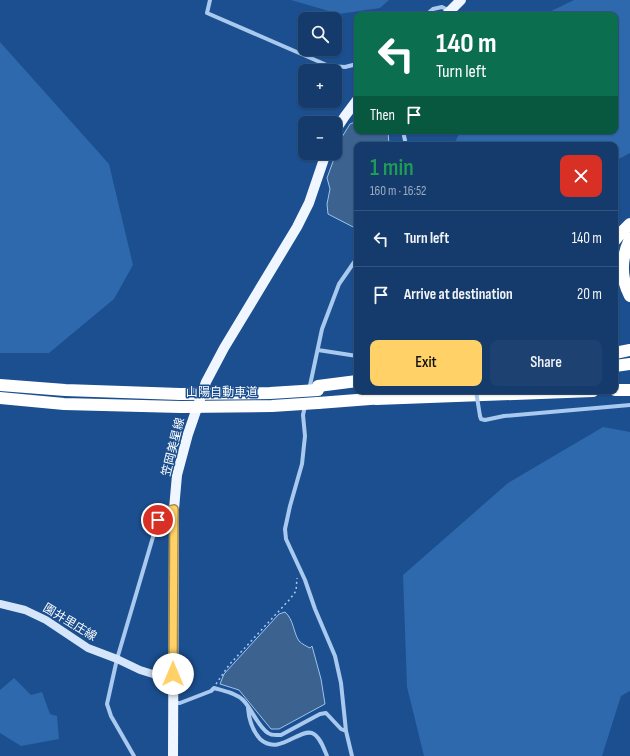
<!DOCTYPE html>
<html lang="en">
<head>
<meta charset="utf-8">
<style>
  :root { --surface:#143b6b; --page:#1d4271; --text:#f1f3f6; --muted:#9dadc1; --line:#33557e; --accent:#ffd166 }
  body { margin:0; font-family:"Sofia Sans Condensed","Noto Sans JP",sans-serif; background:var(--page); color:var(--text); height:100vh; display:flex; flex-direction:column; font-size:15px; white-space:nowrap }
  * { box-sizing:border-box; margin:0 }
  p { font-size:13px; color:var(--muted) }
  .icon { flex:none; width:22px; height:22px; fill:none; stroke:currentColor; stroke-width:2; stroke-linecap:round; stroke-linejoin:round }
  .map { position:relative; flex:1; overflow:hidden }
  .panel { position:absolute; left:354px; top:142px; width:264px; height:252px; display:flex; flex-direction:column; background:var(--surface); border-radius:8px; box-shadow:0 1px 3px #0004,0 0 0 1px var(--line) }
  .panel>* { flex:none }
  .banner { position:absolute; left:354px; top:12px; width:264px; height:122px; border-radius:8px; box-shadow:0 1px 3px #0004,0 0 0 1px var(--line); background:#0b6e4f; color:#fff; overflow:hidden }
  .buttons { position:absolute; left:298px; top:12px; display:grid; gap:8px }
  .buttons a { display:grid; place-items:center; width:44px; height:44px; border-radius:8px; background:var(--surface); box-shadow:0 1px 3px #0004,0 0 0 1px var(--line); font-size:20px }
  .pin { position:absolute; display:grid; place-items:center; width:34px; height:34px; color:#fff; margin:-17px; border:2px solid #fff; border-radius:50%; box-shadow:0 1px 4px #0007 }
  .me { position:absolute; width:44px; margin:-22px; rotate:0deg; stroke-linejoin:round; filter:drop-shadow(0 0 3px #0008) }
  .turn { display:flex; align-items:center; gap:14px; height:84px; padding:0 16px; font-size:18px }
  .turn .icon { width:52px; height:52px; stroke-width:2.5 }
  .turn b { display:block; font-size:28px; line-height:34px }
  .then { display:flex; align-items:center; height:38px; padding:0 16px; background:#0003; gap:8px; font-size:15px }
  .round { display:grid; place-items:center; flex:none; width:42px; height:42px; border-radius:8px; background:var(--page) }
  .headline { display:flex; align-items:center; justify-content:space-between; height:68px; padding:0 16px }
  h1 { font-size:24px; font-weight:600; line-height:30px; color:#1e9e55 }
  .button { display:flex; gap:8px; margin-top:auto; padding:8px 16px }
  .button a { flex:1; height:46px; border-radius:8px; background:var(--accent); color:#111; font-size:16px; font-weight:600; line-height:46px; text-align:center }
  .button a+a { background:var(--page); color:var(--text) }
  ul { padding:0; list-style:none }
  li { display:flex; align-items:center; gap:12px; height:56px; padding:0 16px; border-top:1px solid var(--line) }
  li div { flex:1 }
  li b { display:block; font-size:15px }
  li em { font-style:normal }
  .map>svg:first-child { display:block }
  .green { fill:#2e69ad }
  .water { fill:#3c6290; stroke:#9cc4f0 }
  .lines { fill:none; stroke-linecap:round; stroke-linejoin:round }
  .path { stroke:#a9c9ee; stroke-width:1.5; stroke-dasharray:2 3; stroke-linecap:butt }
  .street { stroke:#a9c9ee; stroke-width:4 }
  .secondary { stroke:#d6e6fa; stroke-width:8 }
  .primary { stroke:#f0f6ff; stroke-width:10 }
  .highway { stroke:#fff; stroke-width:12 }
  .street-bridge { stroke:#a9c9ee; stroke-width:4 }
  .highway-bridge { stroke:#fff; stroke-width:12 }
  .route-casing { stroke:#a68842; stroke-width:10 }
  .route { stroke:#ffd166; stroke-width:7 }
  .labels { text-anchor:middle; stroke-width:3; stroke-linejoin:round; paint-order:stroke }
  .street-label { font-size:12px; fill:#fff; stroke:#1b4f8f }
</style>
</head>
<body>
<div class="map">
<svg width="630" height="756" viewBox="0 0 630 756">
  <rect width="100%" height="100%" fill="#1b4f8f"/>
  <path class="green" d="M291,0h98l-9,8 -41,6z
    M574,0h56v153l-15,8v-16h-161l6,-14h155v-116h-72z
    M0,42l109,122 24,101 -19,34 -65,54h-49z
    M603,427l27,5v259l-9,5 -19,60h-178l-17,-69 -4,-112 105,-92z
    M14,678l17,17 11,-3 8,22 7,2 2,23 -38,7 -21,-13v-43z"/>
  <path class="water" d="M357,121v10h31l1,14h-32v84l-29,-15 -1,-10 3,-15 -3,-11 15,-41 8,-13z
    M285,612c9,8 8,20 14,29 3,3 7,5 11,7l2,-2 9,33 4,25 -46,25h-8l-32,-39 -19,-6 4,-10 55,-60z"/>
  <g class="lines">
    <path class="path" d="M216,684l13,-19 61,-66 6,-8 1,-13"/>
    <path class="street" d="M210,0l-3,13 122,53 16,1 12,-3
      M426,15l7,-6 9,-2 8,4
      M403,131l3,14
      M318,350l39,6
      M309,390l13,-61 17,-45 18,-26
      M305,406l-2,9 2,21 -3,28 -12,42 -5,23 1,10 19,41 10,29 20,47 6,27 5,48 6,25
      M480,416l1,3 4,1 19,-4 126,-11
      M174,703h6l31,-12 3,-3c10,3 22,5 29,12 9,9 15,27 25,33 4,3 9,2 13,2l39,-21 6,-1 15,16 5,2
      M248,708c1,12 4,22 12,31 19,17 38,-10 52,-6 8,3 12,16 15,23
      M134,756l-23,-40 -4,-12 10,-45 41,-139 5,-8 10,-3"/>
    <path class="secondary" d="M0,604l25,6 21,10 42,28 29,11 23,11 16,5 17,-1"/>
    <path class="primary" d="M446,15l15,-15
      M335,131l10,-15 12,-16
      M173,756l1,-247 3,-34 11,-41 18,-52 18,-34 73,-121 12,-24 17,-50"/>
    <path class="highway" d="M630,239c-9,19 -10,38 0,57
      M615,240l4,-5 11,-11
      M615,353l15,-3
      M615,366l15,-2
      M0,385l65,5 115,4
      M318,386l39,-5
      M615,390h15
      M0,398l64,6 117,3
      M376,399l217,-8
      M318,403l65,-5"/>
    <path class="street-bridge" d="M476,391l4,25"/>
    <path class="highway-bridge" d="M180,394l90,-1 48,-3
      M181,407l91,-1 46,-3"/>
  </g>
  <g class="lines">
    <g class="route-casing">
      <path id="route" d="M158,520l5,-8 11,-3 -1,165"/>
    </g>
    <use href="#route" class="route"/>
  </g>
  <g class="labels">
    <g class="street-label">
      <text x="222" y="396">山陽自動車道</text>
      <text transform="translate(173 447) rotate(-76)" y="4">笠岡美星線</text>
      <text transform="translate(70 622) rotate(31)" y="4">園井里庄線</text>
    </g>
  </g>
</svg>
<div class="buttons">
<a><svg class="icon" aria-label="search" viewBox="0 0 24 24"><circle cx="10" cy="10" r="6"/><path d="M15 15l6 6"/></svg></a>
<a>+</a>
<a>−</a>
</div>
<div class="pin" style="left:158px;top:520px;background:#d93025"><svg class="icon" aria-label="arrive" viewBox="0 0 24 24"><path d="M6 21V4h12l-3 4 3 4H6"/></svg></div>
<svg class="me" style="left:173px;top:674px" viewBox="-20 -20 40 40"><circle r="19" fill="#fff"/><path d="M0-13L10 11 0 6-10 11z" fill="#ffd166"/></svg>
<div class="banner">
<div class="turn"><svg class="icon" aria-label="left" viewBox="0 0 24 24"><path d="M17 20v-9H6M10 6l-5 5 5 5"/></svg><div><b>140 m</b>Turn left</div></div>
<div class="then">Then<svg class="icon" aria-label="arrive" viewBox="0 0 24 24"><path d="M6 21V4h12l-3 4 3 4H6"/></svg></div>
</div>
<section class="panel">
<div class="headline"><div><h1>1 min</h1><p>160 m · 16:52</p></div><a class="round" style="background:#d93025;color:#fff"><svg class="icon" aria-label="close" viewBox="0 0 24 24"><path d="M6 6l12 12M18 6L6 18"/></svg></a></div>
<ul>
<li><svg class="icon" aria-label="left" viewBox="0 0 24 24"><path d="M17 20v-9H6M10 6l-5 5 5 5"/></svg><div><b>Turn left</b></div><em>140 m</em></li>
<li><svg class="icon" aria-label="arrive" viewBox="0 0 24 24"><path d="M6 21V4h12l-3 4 3 4H6"/></svg><div><b>Arrive at destination</b></div><em>20 m</em></li>
</ul>
<div class="button"><a>Exit</a><a>Share</a></div>
</section>
</div>
</body>
</html>
